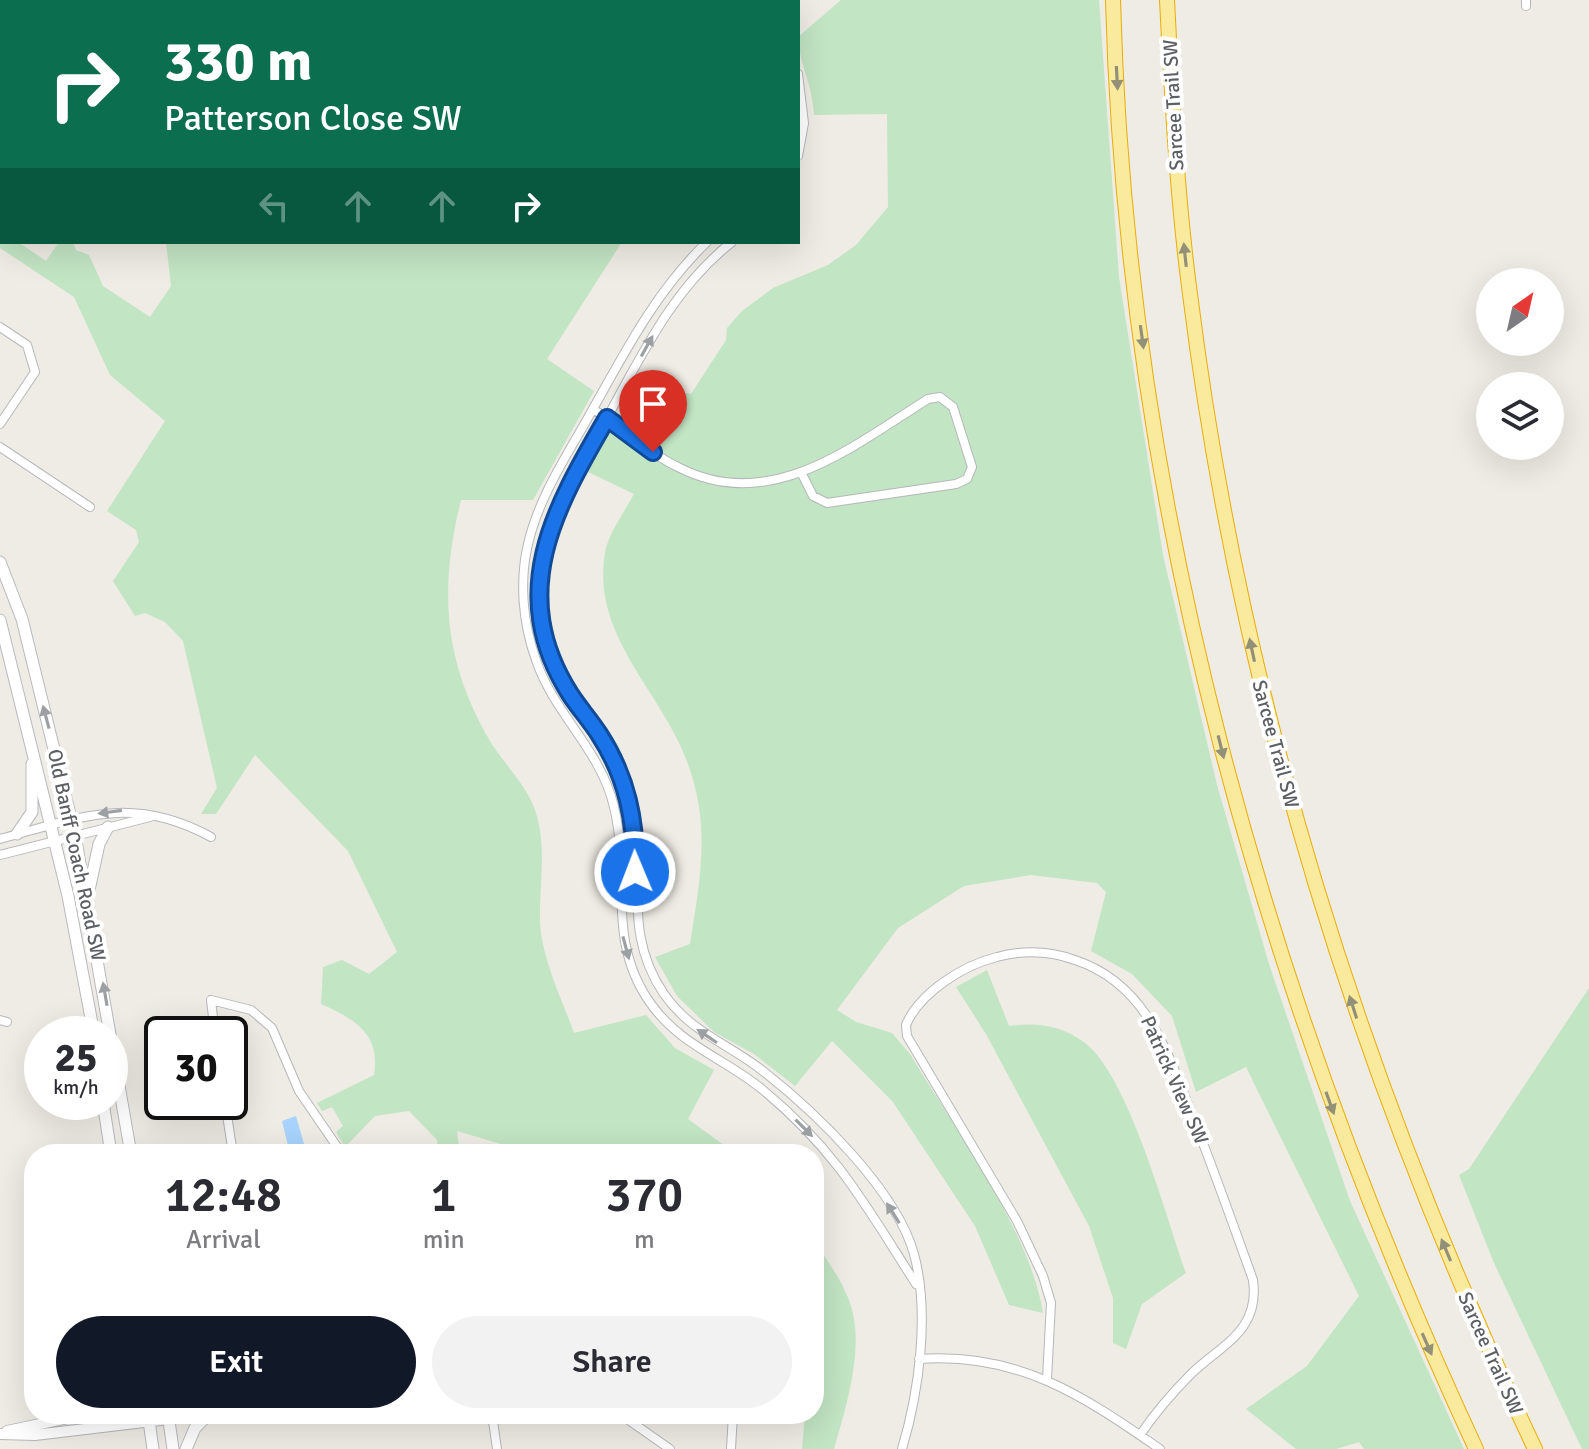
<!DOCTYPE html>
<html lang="en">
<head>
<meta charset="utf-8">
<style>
  :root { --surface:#fff; --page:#f2f2f3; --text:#2b2b33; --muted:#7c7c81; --accent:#111827 }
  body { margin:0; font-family:Signika,sans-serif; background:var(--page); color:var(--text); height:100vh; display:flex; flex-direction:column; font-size:30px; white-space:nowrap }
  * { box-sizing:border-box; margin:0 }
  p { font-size:26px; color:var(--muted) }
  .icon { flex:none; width:44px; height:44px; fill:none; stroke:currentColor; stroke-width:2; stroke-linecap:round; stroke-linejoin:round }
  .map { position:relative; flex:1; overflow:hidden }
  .sheet { position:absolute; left:24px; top:1144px; width:800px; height:280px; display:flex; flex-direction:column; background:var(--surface); border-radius:32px; box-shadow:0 8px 32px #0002 }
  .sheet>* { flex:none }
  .top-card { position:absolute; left:0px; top:0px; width:800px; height:244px; box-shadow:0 8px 32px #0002; background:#0b6e4f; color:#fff; overflow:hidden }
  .needle { width:52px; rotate:34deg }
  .controls { position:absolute; left:1476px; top:268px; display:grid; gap:16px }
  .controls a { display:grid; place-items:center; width:88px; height:88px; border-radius:50%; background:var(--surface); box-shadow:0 8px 32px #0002; font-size:40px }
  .speed { position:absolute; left:24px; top:1016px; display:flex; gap:16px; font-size:40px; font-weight:700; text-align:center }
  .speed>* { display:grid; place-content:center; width:104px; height:104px; border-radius:50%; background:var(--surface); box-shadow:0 8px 32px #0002; line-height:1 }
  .speed small { font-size:20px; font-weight:400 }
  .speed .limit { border:4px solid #111; border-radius:12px; background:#fff; color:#111 }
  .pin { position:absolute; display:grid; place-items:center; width:68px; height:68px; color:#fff; margin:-82px -34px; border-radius:50% 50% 50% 0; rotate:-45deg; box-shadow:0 0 8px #0007 }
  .pin .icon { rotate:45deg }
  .me { position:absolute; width:88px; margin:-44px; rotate:359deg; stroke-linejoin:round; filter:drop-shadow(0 0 6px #0008) }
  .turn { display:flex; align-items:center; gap:28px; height:168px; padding:0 32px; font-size:36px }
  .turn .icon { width:104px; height:104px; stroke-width:2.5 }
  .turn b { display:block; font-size:56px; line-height:68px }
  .lanes { display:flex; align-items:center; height:76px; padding:0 32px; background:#0003; justify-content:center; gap:40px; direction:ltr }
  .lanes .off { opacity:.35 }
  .eta { display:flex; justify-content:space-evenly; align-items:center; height:136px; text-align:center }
  .eta b { font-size:48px; font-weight:600; line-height:56px }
  .action { display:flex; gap:16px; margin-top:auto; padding:16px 32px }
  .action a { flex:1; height:92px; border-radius:48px; background:var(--accent); color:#fff; font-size:32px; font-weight:600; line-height:92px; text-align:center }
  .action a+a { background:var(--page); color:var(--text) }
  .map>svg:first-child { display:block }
  .green { fill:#c2e5c3 }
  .water { fill:#a7d3fc }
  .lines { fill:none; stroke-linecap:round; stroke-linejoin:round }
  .minor-casing { stroke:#b5b7bb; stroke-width:10 }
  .tertiary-casing { stroke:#b5b7bb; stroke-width:12 }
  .secondary-casing { stroke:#b8bac0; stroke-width:13 }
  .trunk-casing { stroke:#eaac09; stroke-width:16 }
  .minor { stroke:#fff; stroke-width:8 }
  .tertiary { stroke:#fff; stroke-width:10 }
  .secondary { stroke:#fff; stroke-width:11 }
  .trunk { stroke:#faea9e; stroke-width:14 }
  .oneway { fill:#939078 }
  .oneway2 { fill:#9da0a2 }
  .route-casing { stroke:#114b97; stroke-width:20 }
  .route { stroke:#1a73e8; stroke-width:14 }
  .labels { text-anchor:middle; stroke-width:8; stroke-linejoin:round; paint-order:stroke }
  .street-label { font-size:20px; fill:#5c6064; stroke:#fff }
</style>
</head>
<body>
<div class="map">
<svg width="1589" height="1449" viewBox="0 0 1589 1449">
  <rect width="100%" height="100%" fill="#eeece4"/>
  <path class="green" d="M0,0h646l1,2h-645v45z
    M841,0h258l20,277 44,278 54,230 52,179 81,237 114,248h-100l-5,-7 -23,7h-40l-50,-40 61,-43 52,-70 -113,-229 -50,25 -24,-76 -40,-42 -41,-23 15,-59 -9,-9 -66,-8 -67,11 -66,42 -61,82 19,12 36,11 18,21c43,72 120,177 133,259l-34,-8 -34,-79 -82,-124 -61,-61 -37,45 -41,-32 -40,-22 -37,-36 -22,-39 35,-13c10,-64 21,-117 -2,-180 -26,-73 -97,-127 -83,-211 3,-19 20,-42 29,-59l-48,-23 52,-87 53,10 35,-54 1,-12 15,-17 31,-23 55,-23 28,-20 32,-38 -1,-93 -73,1c-1,-29 -16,-56 -16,-78z
    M0,230l2,12h16l28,19 13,-19h14l3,8 13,5 14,31 47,31 21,-31 -5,-44h456l-75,117 47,32 -61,109h-72c-22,89 -18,160 29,241 14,23 39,47 46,72 11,36 3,73 4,109 2,38 22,77 34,111l72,-18 29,33 39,22 -26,49 48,35h-226l-9,-10 -44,-13 3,23 -22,-4 -1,-10 -28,-29 -34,5 -30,31 -9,-15 7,-6 -11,-19 -10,4 -5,-8 57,-28c7,-42 -20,-56 -53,-71l2,-37 19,-7 27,14 28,-22 -49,-101 -93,-96 -39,59h-15l16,-26 -34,-147 -18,-19 -20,-9 -10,3 -22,-35 26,-39 -3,-12 -29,-19 58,-90 -55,-46 -36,-78 -74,-49z
    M987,970l22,56c27,-4 53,-1 76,17 44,34 81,174 101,230l-44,31 -16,45 -13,-6v-45l-24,-72 -103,-192 -30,-47z
    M1589,988v461h-7l-88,-186 -35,-88 10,-6z
    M814,1241c15,22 36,50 40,78 7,40 -9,92 -20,130h-32l3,-35h9z"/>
  <path class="water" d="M296,1116l8,28 -3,10h-11l-8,-33z"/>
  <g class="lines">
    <g class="minor-casing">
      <path id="minor" d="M732,0l1,2
        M749,0l2,2
        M1526,6v-6
        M0,54l2,2
        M798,74l6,49 -6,33
        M0,148l2,1
        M707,242c-52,50 -83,112 -118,174 -23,41 -50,81 -61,128 -9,38 -5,80 8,116 18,54 65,90 78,147 17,69 -9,133 37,197 30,42 75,55 112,86 74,61 103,116 153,194
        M732,242c-61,48 -92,117 -129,183 -20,34 -44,68 -55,106 -10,34 -12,70 -3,104 15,64 68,105 85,169 18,67 -10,126 34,190 26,38 65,50 99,77 52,41 133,118 151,183 16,59 5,138 -12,195
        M0,327l27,18 8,27 -35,52
        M593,409c29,19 55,44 87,59 91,46 173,-22 248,-69l12,-2 13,10 19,60 -5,12 -11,5 -129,19 -14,-7 -11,-22
        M0,447l90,60
        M0,839c81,-22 132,-45 211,-2
        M0,855l150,-38
        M0,1020l7,2
        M215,1034l-4,-34 40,10 21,18 27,63 43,63
        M225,1102l8,52
        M919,1359c99,-7 163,36 241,90
        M1047,1379l4,-76 -8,-27 -26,-55 -110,-185 -1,-11c14,-33 58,-60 91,-68 26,-7 53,-6 78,3 73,24 93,94 119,160 21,53 40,107 59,160 7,50 -30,64 -61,93 -19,19 -37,40 -52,62
        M492,1414l5,35
        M620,1414l50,35
        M169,1419l37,-5
        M731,1449l2,-35"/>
    </g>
    <g class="tertiary-casing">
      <path id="tertiary" d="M7,1431l80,-17
        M0,1434l35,1 134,-16"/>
    </g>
    <g class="secondary-casing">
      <path id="secondary" d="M0,562l22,57 53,216 56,319
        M0,620l68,276 26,138
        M17,834l15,-22v-48
        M89,890l10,-46 9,-17
        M103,1102l8,52
        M148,1414l5,35
        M168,1414l5,35
        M186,1449l9,-21 14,-14"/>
    </g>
    <g class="trunk-casing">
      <path id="trunk" d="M1113,0c13,503 152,995 363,1449
        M1167,0c5,98 10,197 23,294 51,408 170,784 345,1155"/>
    </g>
    <use href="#minor" class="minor"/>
    <use href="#tertiary" class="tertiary"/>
    <use href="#secondary" class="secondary"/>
    <use href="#trunk" class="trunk"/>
  </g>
  <defs><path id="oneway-solid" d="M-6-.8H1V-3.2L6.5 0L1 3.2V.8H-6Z" transform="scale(2)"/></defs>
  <g class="oneway">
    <use href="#oneway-solid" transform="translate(1117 78) rotate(87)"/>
    <use href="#oneway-solid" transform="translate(1185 255) rotate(-96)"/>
    <use href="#oneway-solid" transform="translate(1142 337) rotate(82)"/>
    <use href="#oneway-solid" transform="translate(1252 650) rotate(-102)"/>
    <use href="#oneway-solid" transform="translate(1221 747) rotate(76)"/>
    <use href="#oneway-solid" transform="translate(1353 1007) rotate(-108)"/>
    <use href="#oneway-solid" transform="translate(1330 1103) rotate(70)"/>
    <use href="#oneway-solid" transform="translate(1446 1250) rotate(-113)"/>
    <use href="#oneway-solid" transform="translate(1427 1344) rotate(66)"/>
  </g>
  <g class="oneway2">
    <use href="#oneway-solid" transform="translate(647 346) rotate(-61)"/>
    <use href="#oneway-solid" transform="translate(46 717) rotate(-105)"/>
    <use href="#oneway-solid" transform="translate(110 812) rotate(172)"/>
    <use href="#oneway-solid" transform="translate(626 948) rotate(75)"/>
    <use href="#oneway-solid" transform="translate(105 994) rotate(-100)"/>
    <use href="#oneway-solid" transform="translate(707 1036) rotate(-146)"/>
    <use href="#oneway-solid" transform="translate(804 1128) rotate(45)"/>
    <use href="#oneway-solid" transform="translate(893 1213) rotate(-122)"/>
  </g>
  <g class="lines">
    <g class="route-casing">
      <path id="route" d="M635,872c1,-51 -8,-95 -36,-138 -9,-14 -20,-26 -29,-40 -64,-101 -16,-185 37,-276l46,34"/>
    </g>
    <use href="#route" class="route"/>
  </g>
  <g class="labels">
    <g class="street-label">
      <text transform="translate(1173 105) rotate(-93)" y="7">Sarcee Trail SW</text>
      <text transform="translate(1276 744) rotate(75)" y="7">Sarcee Trail SW</text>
      <text transform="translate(77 855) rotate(78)" y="7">Old Banff Coach Road SW</text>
      <text transform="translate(1175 1080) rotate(66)" y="7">Patrick View SW</text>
      <text transform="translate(1491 1353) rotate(66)" y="7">Sarcee Trail SW</text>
    </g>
  </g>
</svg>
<div class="controls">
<a><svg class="needle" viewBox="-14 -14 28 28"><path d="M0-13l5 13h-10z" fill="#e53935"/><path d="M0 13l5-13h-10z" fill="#7c7c81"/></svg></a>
<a><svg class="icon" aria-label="layers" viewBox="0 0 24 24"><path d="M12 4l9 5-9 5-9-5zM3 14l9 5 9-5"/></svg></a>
</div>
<div class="speed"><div>25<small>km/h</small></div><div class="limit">30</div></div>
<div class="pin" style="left:653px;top:452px;background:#d93025"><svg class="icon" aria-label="arrive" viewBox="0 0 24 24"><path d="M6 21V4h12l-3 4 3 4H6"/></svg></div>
<svg class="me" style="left:635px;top:872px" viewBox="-20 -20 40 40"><circle r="17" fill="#1a73e8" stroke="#fff" stroke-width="3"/><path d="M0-11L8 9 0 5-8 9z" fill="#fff"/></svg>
<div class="top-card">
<div class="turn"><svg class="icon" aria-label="right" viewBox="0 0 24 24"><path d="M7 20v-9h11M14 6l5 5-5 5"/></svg><div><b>330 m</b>Patterson Close SW</div></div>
<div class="lanes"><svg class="icon off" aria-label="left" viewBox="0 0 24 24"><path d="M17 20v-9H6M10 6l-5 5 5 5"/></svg><svg class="icon off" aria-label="ahead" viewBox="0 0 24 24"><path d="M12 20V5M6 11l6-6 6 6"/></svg><svg class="icon off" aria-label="ahead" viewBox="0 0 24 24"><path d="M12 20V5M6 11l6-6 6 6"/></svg><svg class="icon" aria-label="right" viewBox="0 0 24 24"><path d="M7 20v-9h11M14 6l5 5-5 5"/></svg></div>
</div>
<section class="sheet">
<div class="eta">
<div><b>12:48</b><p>Arrival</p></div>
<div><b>1</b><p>min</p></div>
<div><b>370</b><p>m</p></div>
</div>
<div class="action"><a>Exit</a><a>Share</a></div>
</section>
</div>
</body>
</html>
